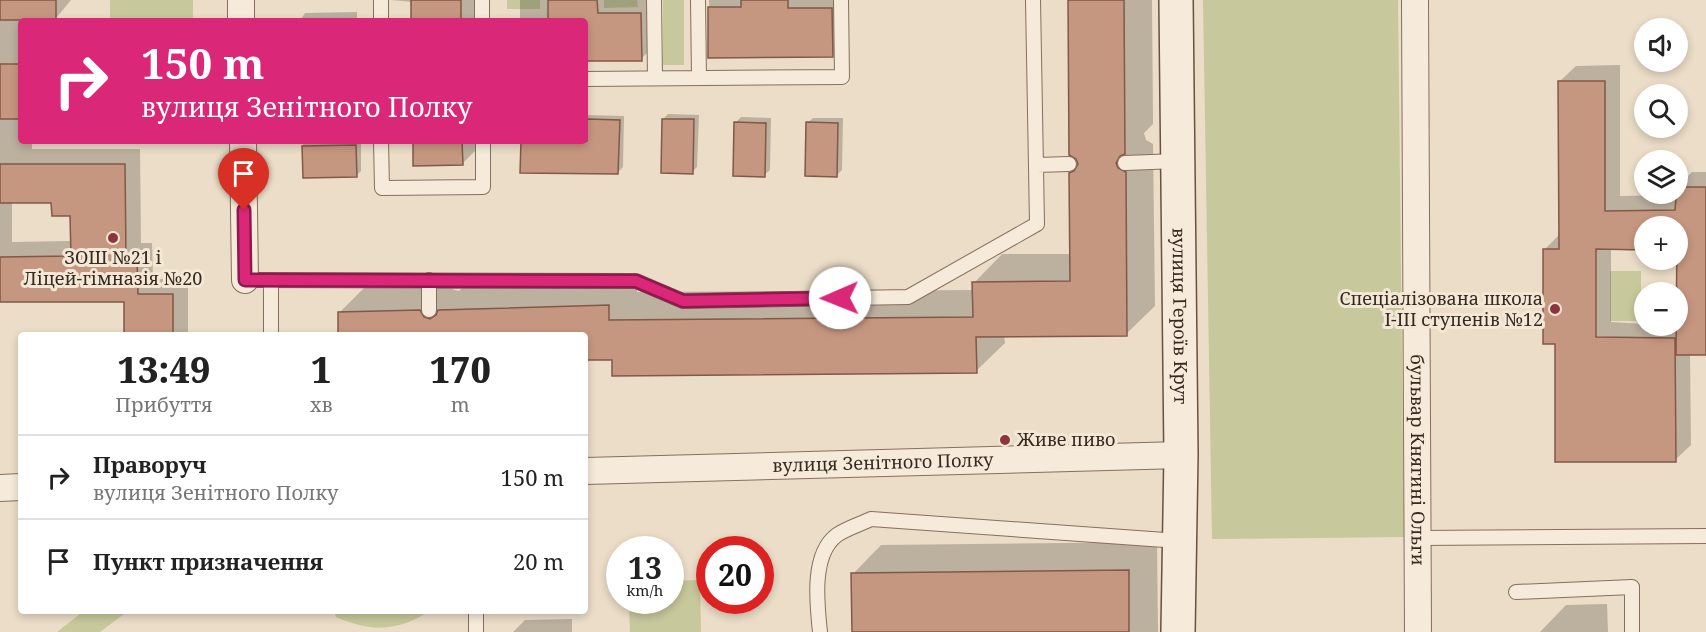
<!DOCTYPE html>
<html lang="uk">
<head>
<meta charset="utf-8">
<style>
  :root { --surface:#fff; --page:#f2f2f2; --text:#222; --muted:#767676; --line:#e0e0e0 }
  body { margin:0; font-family:"Noto Serif",serif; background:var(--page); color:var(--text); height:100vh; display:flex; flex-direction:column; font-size:22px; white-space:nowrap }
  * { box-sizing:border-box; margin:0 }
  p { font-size:20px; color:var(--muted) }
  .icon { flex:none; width:33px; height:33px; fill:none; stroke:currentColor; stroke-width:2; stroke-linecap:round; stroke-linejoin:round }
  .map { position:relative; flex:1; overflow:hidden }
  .details { position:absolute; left:18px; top:332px; width:570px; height:282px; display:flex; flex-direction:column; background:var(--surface); border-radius:6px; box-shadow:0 3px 9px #0003 }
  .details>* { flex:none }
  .hud { position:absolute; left:18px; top:18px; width:570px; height:126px; border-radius:6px; box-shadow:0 3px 9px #0003; background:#db2777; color:#fff; overflow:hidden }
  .buttons { position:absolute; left:1634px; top:18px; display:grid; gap:12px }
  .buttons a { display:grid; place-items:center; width:54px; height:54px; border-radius:50%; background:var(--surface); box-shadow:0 3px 9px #0003; font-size:30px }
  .speed { position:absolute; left:606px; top:536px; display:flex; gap:12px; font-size:30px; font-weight:700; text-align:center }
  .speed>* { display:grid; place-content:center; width:78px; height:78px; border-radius:50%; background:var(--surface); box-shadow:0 3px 9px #0003; line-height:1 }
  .speed small { font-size:15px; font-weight:400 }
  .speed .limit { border:9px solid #d22; background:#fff; color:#111 }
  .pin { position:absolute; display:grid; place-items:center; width:51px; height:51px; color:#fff; margin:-62px -26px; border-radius:50% 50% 50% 0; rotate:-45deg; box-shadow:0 0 6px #0007 }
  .pin .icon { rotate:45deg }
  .me { position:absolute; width:66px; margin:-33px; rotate:269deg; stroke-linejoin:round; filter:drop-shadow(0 0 4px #0008) }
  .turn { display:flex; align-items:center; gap:21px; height:126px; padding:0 24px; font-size:27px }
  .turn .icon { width:78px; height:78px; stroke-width:2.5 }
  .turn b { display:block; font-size:42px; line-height:51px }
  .eta { display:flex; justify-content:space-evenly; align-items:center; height:102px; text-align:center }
  .eta b { font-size:36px; font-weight:800; line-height:42px }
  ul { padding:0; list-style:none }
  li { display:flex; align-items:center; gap:18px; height:84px; padding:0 24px; border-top:2px solid var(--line) }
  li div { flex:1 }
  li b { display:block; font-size:22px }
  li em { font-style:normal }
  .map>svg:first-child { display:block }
  .green { fill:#c7c89c }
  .shadow { fill:#0003; fill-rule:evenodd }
  .building { fill:#c69780; stroke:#825846; stroke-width:1.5 }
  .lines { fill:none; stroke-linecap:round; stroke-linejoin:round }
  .lane-casing { stroke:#856f5e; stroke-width:16 }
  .street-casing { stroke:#856f5e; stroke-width:28 }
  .secondary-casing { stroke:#675141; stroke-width:36 }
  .lane { stroke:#f6ebda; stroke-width:14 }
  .street { stroke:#f6ebda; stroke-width:26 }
  .secondary { stroke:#f6ebda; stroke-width:33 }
  .route-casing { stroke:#8e194d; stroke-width:15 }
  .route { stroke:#db2777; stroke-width:10 }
  .poi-dot { fill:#8f333c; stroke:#f3e8d6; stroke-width:2 }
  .labels { text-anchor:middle; stroke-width:6; stroke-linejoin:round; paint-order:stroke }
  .poi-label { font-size:18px; fill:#372920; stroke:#f3e8d6 }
  .street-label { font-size:18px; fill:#372920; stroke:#f3e8d6 }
</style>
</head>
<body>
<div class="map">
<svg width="1706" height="632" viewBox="0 0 1706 632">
  <rect width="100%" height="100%" fill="#ebddc7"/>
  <path class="green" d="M110,0h83v21h-83z
    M507,0h33v9h-33z
    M604,0h33l1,7 -34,1z
    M663,0h21v65h-21z
    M1203,0h195l6,537 -192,2z
    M1610,271h31v50h-31z
    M700,580l1,52h-71l-1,-32h41l1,-19z
    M84,611v-1l44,1 -28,21h-43z
    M334,611v-1l95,1c-31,21 -59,21 -93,6z"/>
  <path class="shadow" d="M0,0h71l-15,18h-26v3h-9v120h11v8h108l1,94h11l1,36h35v55h-63v-34l-125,1zM12,201h41l19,13v27l-60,1z
    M391,0h85v21h-63v-19z
    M520,0h136l1,43 -16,16h-56v-38h-65z
    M709,0h138l1,40 -16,15 -122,1z
    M1069,0h83l1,124 -9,9 2,7 7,4 2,162 -29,28 -122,1 1,8 -29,28 -391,-12v-25h-246v-21l29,-29 81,-2 3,7 7,2 9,-9 169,-4v14l337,-2v-7l28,-29h70l-1,-80 9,-10z
    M357,12v9h-57l5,-8z
    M1620,65v131l56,-1 1,-8 15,-15h14v181h-16l1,92 -16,15 -119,-117 -12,-93 17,-17 -1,-152 16,-15zM1644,226h33v100l-66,-4v-74h33z
    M668,114l31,1 -2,52 -5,5 -29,-53z
    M585,115l39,1 -1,51 -5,5 -96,-31h63z
    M741,117l30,1 -1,52 -6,5 -29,-52z
    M813,118h30l-1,52 -6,6 -29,-53z
    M303,141h58v30l-5,5h-52z
    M414,141h64v7l-16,16z
    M1157,542l1,90h-84l-221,-58 28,-29z
    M1607,604l1,28h-68l26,-27z
    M572,619v13h-59l12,-12z"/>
  <path class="building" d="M0,0h56v20h-56z
    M411,0h50v21h-50z
    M548,0h49l1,13h43l1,48h-57v-40h-37z
    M741,0h47v8h44l1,49 -125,1v-51h33z
    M1068,0h56l1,154 -5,2 -4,7 2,5 8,4 1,164 -151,1 1,36 -365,3v-16h-27v-26h-247v-22l82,-2 4,7 6,2 6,-4 2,-5 171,-5v15l364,-3 -1,-35 98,-1 -1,-108 5,-2 4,-7 -2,-5 -7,-4z
    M0,64h21v55h-21z
    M1558,81h47v130l70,-1 2,-23h29v168h-30l1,-129h-33v24l-48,-1v88l79,1 1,124h-121v-118h-12v-95h16z
    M587,119l33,1 -2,54 -98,-1 1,-32h66z
    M662,119h32l-1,55 -32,-1z
    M734,122l32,1 -1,54 -32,-1z
    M806,122l32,1 -1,54 -32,-1z
    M413,141h49l1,24 -50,1z
    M356,145l1,32 -54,1 -1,-32z
    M0,164h125l1,94h11l1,36h35v40h-49v-32h-124v-45l71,-1 -1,-40h-18l-1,-13h-51z
    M1129,570v62h-277l-1,-59z"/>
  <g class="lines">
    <g class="lane-casing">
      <path id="lane" d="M381,0v21
        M482,0v21
        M654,0l1,78
        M698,0l1,78
        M585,79l257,-2 -1,-77
        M381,141l1,47 101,-1v-46
        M1125,163l53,-2
        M1037,165l32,-1
        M245,280l391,1 47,20 225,-4 129,-73 -4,-224
        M429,310v-30
        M271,334v-54
        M1417,538l289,-2
        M1516,592l116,-5v45
        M476,610v22
        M820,632c-3,-28 -9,-78 17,-97 10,-7 24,-11 34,-16l308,22"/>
    </g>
    <g class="street-casing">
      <g id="street">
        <path d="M241,0v21"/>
        <path id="s1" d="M1415,0l3,632"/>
        <path d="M243,141l2,139"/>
        <path id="s2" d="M585,471l596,-16"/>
        <path d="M0,488l21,-1"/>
      </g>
    </g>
    <g class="secondary-casing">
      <g id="secondary">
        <path id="s3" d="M1176,0l5,455 -3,177"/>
      </g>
    </g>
    <use href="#lane" class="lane"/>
    <use href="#street" class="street"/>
    <use href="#secondary" class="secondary"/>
  </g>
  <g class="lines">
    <g class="route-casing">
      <path id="route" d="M244,210l1,70 391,1 47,20 157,-3"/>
    </g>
    <use href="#route" class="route"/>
  </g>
  <g class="poi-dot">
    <circle cx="113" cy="238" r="6"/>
    <circle cx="1555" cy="309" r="6"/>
    <circle cx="1005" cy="440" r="6"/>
  </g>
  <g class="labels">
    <g class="poi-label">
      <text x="113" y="264">ЗОШ №21 і<tspan x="113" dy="21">Ліцей-гімназія №20</tspan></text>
      <text x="1543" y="305" text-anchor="end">Спеціалізована школа<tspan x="1543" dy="21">І-ІІІ ступенів №12</tspan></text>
      <text x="1017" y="446" text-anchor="start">Живе пиво</text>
    </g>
    <g class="street-label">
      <text dy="6" stroke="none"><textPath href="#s3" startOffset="316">вулиця Героїв Крут</textPath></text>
      <text dy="6" stroke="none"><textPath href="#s1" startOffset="460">бульвар Княгині Ольги</textPath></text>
      <text dy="6" stroke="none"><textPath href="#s2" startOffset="298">вулиця Зенітного Полку</textPath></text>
    </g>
  </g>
</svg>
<div class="buttons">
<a><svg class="icon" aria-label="sound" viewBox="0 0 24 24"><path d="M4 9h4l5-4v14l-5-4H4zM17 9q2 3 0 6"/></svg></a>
<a><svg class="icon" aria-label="search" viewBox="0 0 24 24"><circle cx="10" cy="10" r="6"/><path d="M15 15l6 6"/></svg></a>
<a><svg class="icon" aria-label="layers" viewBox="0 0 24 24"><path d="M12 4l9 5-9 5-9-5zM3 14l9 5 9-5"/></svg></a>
<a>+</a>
<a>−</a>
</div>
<div class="speed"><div>13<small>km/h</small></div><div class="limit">20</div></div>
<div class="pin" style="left:244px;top:210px;background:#d93025"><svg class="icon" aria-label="arrive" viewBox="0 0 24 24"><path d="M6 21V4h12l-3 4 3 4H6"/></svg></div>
<svg class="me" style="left:840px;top:298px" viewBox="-20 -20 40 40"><circle r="19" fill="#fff"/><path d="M0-13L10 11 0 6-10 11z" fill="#db2777"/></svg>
<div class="hud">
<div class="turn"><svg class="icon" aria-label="right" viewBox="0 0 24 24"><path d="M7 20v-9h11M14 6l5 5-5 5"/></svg><div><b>150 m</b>вулиця Зенітного Полку</div></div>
</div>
<section class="details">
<div class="eta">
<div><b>13:49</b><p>Прибуття</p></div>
<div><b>1</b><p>хв</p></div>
<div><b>170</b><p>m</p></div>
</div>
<ul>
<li><svg class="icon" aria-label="right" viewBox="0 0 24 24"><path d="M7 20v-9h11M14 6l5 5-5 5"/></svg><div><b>Праворуч</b><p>вулиця Зенітного Полку</p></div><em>150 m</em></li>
<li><svg class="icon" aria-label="arrive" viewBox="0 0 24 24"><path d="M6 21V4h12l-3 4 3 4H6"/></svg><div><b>Пункт призначення</b></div><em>20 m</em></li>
</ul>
</section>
</div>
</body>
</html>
